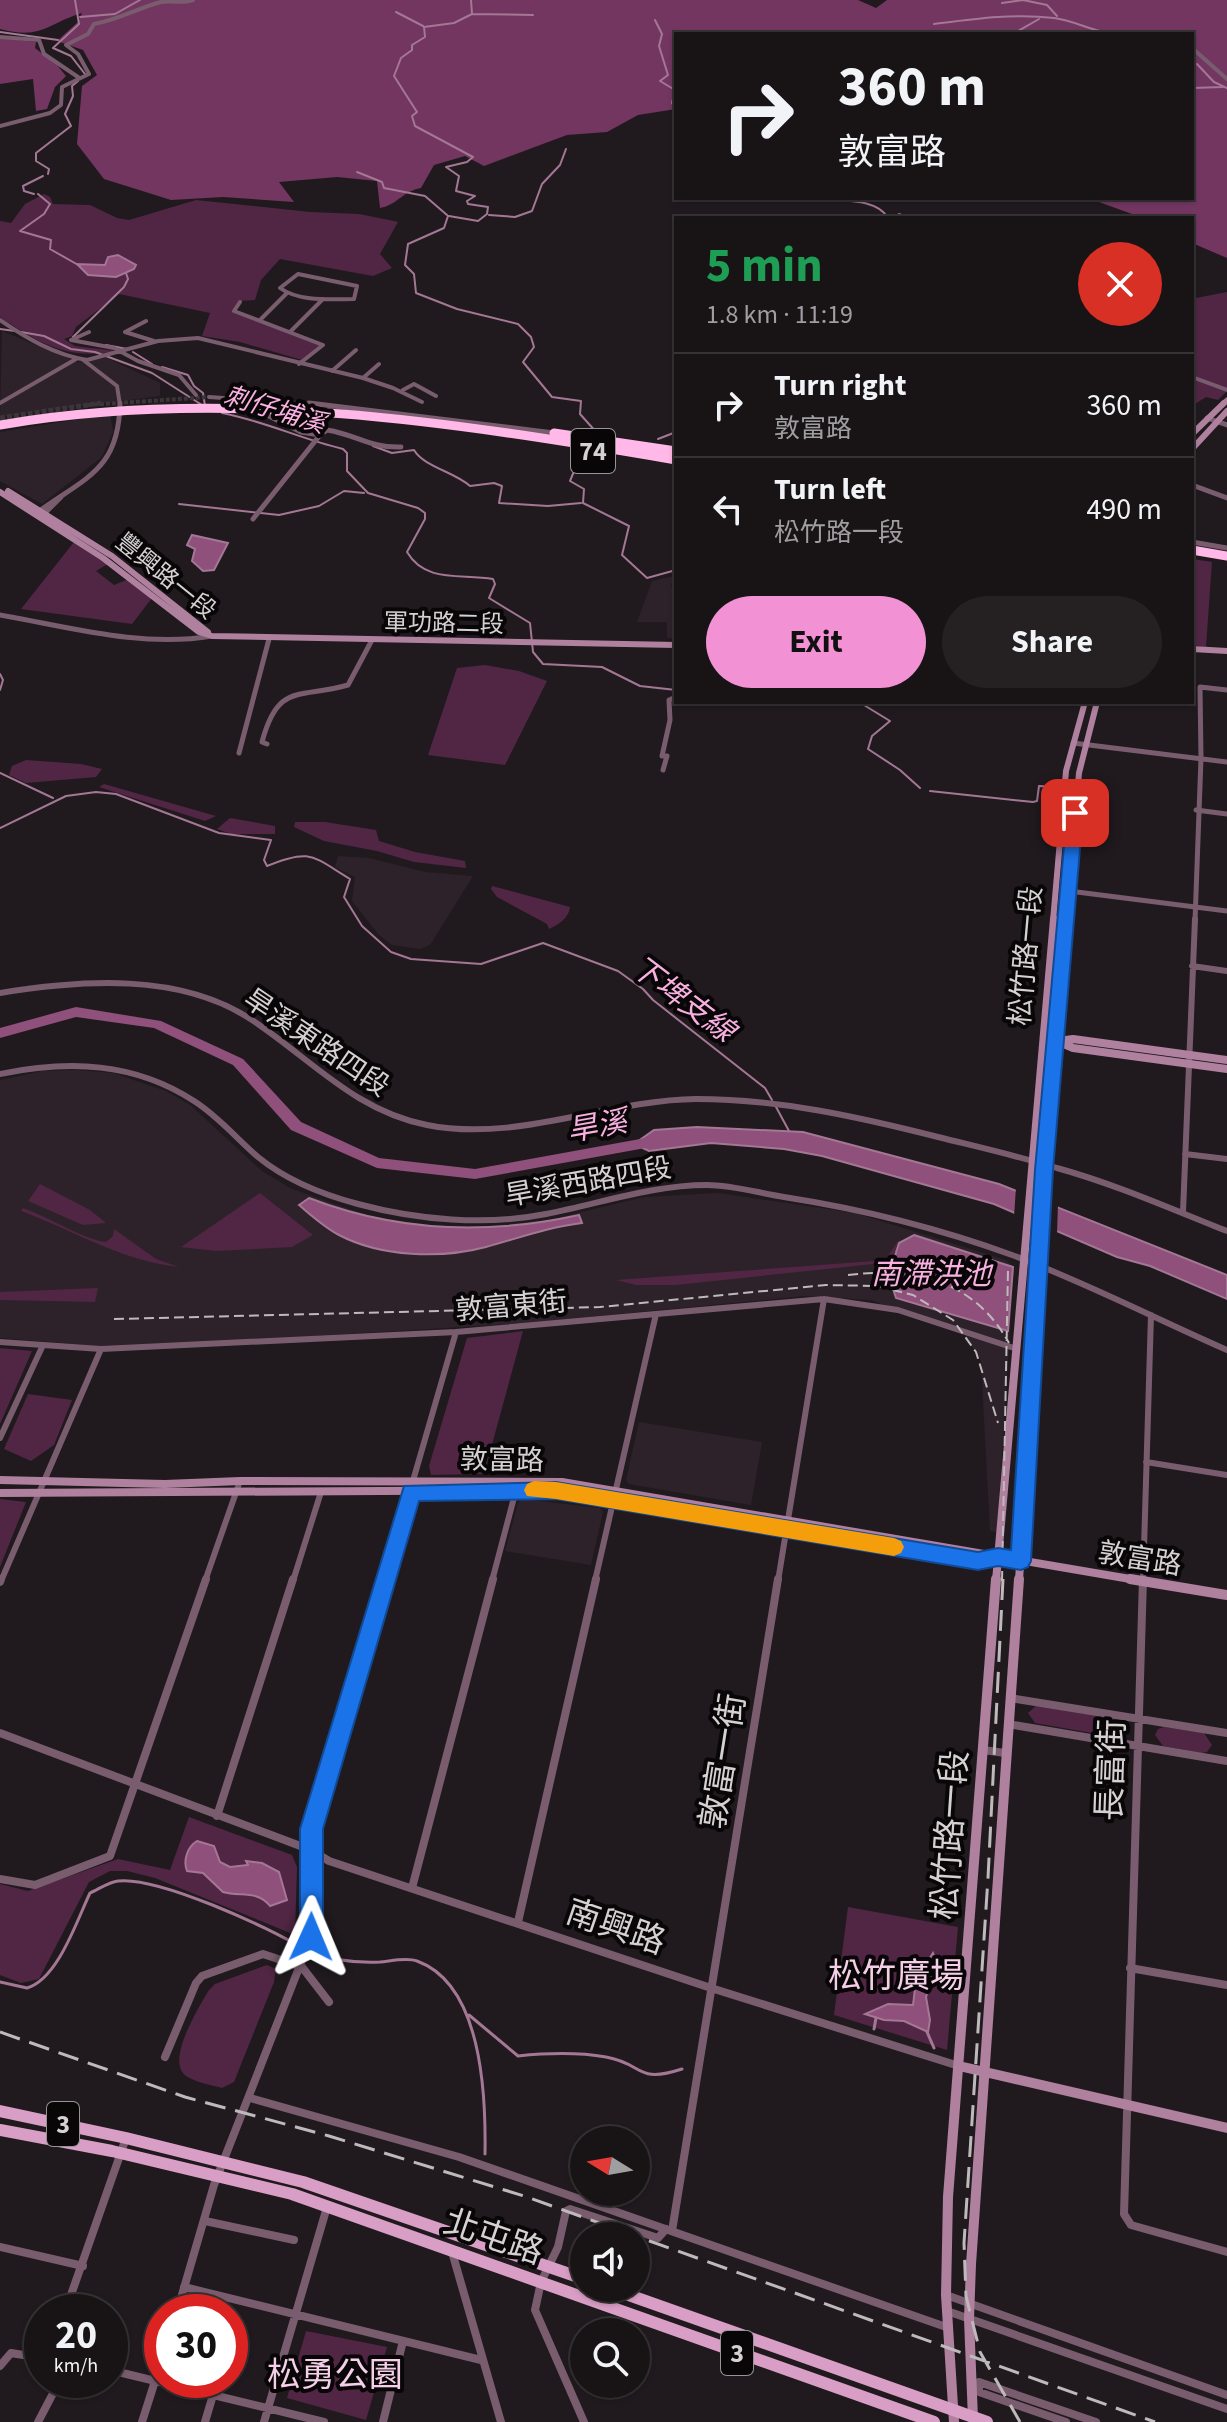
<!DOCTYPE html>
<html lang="en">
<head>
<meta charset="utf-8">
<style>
  :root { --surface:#181416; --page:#252123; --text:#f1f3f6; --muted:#9f9ea1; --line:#363335; --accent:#f391d5 }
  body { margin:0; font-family:"Source Sans 3","Noto Sans TC",sans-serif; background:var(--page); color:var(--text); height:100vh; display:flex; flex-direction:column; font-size:30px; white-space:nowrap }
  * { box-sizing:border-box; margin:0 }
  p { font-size:26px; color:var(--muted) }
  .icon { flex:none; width:44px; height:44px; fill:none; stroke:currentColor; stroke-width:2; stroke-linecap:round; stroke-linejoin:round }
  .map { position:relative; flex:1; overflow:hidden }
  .drawer { position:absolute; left:674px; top:216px; width:520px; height:488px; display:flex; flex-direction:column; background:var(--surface); border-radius:0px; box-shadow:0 2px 6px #0004,0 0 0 2px var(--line) }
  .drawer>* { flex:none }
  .hud { position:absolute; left:674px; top:32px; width:520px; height:168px; border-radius:0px; box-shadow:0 2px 6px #0004,0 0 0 2px var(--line); background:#181416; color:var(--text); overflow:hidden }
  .needle { width:52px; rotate:281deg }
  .buttons { position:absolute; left:570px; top:2126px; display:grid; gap:16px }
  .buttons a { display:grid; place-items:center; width:80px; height:80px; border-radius:50%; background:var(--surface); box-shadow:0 2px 6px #0004,0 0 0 2px var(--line); font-size:40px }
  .speed { position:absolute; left:24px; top:2294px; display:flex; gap:16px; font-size:40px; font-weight:700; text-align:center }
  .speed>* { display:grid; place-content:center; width:104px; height:104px; border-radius:50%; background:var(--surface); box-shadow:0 2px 6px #0004,0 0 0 2px var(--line); line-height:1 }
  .speed small { font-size:20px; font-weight:400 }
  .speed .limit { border:12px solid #d22; background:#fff; color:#111 }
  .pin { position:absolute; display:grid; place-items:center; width:68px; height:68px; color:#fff; margin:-34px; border-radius:16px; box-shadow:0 4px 12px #0006 }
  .me { position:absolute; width:88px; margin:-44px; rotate:1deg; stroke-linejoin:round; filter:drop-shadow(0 0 6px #0008) }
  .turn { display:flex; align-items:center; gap:28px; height:168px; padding:0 32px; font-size:36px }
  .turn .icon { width:104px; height:104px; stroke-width:2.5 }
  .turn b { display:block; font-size:56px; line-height:68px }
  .round { display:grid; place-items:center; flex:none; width:84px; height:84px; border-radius:42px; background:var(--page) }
  .overview { display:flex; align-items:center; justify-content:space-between; height:136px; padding:0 32px }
  h1 { font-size:48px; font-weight:700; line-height:60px; color:#1e9e55 }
  .cta { display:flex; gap:16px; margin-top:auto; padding:16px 32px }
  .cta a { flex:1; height:92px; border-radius:48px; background:var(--accent); color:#111; font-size:32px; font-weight:700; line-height:92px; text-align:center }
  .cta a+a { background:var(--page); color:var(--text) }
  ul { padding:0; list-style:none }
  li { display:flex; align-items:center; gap:24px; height:104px; padding:0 32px; border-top:2px solid var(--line) }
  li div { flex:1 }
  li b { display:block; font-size:30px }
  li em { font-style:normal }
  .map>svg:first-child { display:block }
  .built { fill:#2d2229 }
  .green { fill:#502644 }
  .forest { fill:#723661 }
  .water { fill:#8f507b; stroke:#a47795; stroke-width:2 }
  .pier { fill:#201a1e }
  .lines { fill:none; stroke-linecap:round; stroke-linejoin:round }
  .stream-far1 { stroke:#a47795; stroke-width:2 }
  .stream { stroke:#a47795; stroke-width:3 }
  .river { fill:#8f507b; fill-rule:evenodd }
  .street-tunnel-far1 { stroke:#3b3539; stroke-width:4; stroke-dasharray:4 2; stroke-linecap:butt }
  .street-tunnel { stroke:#3b3539; stroke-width:5; stroke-dasharray:5 2; stroke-linecap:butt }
  .street-far3 { stroke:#795d6f; stroke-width:4 }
  .street-far2 { stroke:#795d6f; stroke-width:5 }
  .street-far1 { stroke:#795d6f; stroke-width:6 }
  .street { stroke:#795d6f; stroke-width:8 }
  .secondary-far3 { stroke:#af819f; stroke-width:5 }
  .secondary-far2 { stroke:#af819f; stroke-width:6 }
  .secondary-far1 { stroke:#af819f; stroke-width:8 }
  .secondary { stroke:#af819f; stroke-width:10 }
  .primary { stroke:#d99ec5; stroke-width:12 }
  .highway { stroke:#ffb8e7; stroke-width:9 }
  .rail-far1 { stroke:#bebabc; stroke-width:2; stroke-dasharray:10 5; stroke-linecap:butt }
  .rail { stroke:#bebabc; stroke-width:3; stroke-dasharray:21 10; stroke-linecap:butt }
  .route { fill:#1a73e8; stroke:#114b97; stroke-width:2 }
  .slow { fill:#f59e0b }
  .labels { text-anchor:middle; stroke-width:8; stroke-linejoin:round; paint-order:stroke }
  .far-street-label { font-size:24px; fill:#d5d1d3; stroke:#080607 }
  .far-water-label { font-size:26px; font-style:italic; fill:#f9b0e1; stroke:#080607 }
  .shield { fill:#080607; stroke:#989496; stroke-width:2 }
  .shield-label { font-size:26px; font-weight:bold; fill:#d5d1d3 }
  .street-label { font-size:28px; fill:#d5d1d3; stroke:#080607 }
  .water-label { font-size:30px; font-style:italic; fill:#f9b0e1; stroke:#080607 }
  .near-street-label { font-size:34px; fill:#d5d1d3; stroke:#080607 }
  .near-park-label { font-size:34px; fill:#f5cfe7; stroke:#080607 }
</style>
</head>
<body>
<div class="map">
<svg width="1227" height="2422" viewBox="0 0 1227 2422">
  <rect width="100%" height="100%" fill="#201a1e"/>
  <path class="built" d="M2,331l75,31 30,-4 53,25v13l-160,21z
    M110,414l3,18 -11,25 -60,47 -42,-23v-49z
    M674,576l-3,10 5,2v50h-9v-16h-30l15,-41z
    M338,856l31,2 56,14 48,4 -43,69 -10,4 -28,-4 -13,-10 -27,-34 3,-24 -20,-10z
    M76,1070l37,3 53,18 24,14 72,66 28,17 76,27 59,10 64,1 60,-6 95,-23 74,-4 137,20 151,47 8,7 -17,265 -7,-1 -9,-170 -16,-26 -94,-35 -65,-4 -281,27 -243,15 -182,8 -100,-8v-258l43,-9z
    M639,1422l123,20 -11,63 -122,-21 -3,-4z
    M523,1499l77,9 3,4 -12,53 -86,-14 13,-48z"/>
  <path class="green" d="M44,194l6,3 3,7 37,1 27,13 12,2 67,-20 114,12 49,2 35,7 4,1 -18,32 12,14 -19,8 -93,-17 -19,21 -6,20 -16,1 -7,10 85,30 3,4 -18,15 -62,-18 -38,-6 8,-23 -91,-19 -43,33 -4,9 -8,3 11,7 41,5c-48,10 -77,-8 -116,-34v-96l11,2 14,-19z
    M1227,292v99l-9,9 -12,-3 -14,9v-99l4,-2v-7z
    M74,542l34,22 -12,7 18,14 15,-6 23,19 -20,26 -111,-15z
    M1192,559l20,3 -6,85 -14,-2z
    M485,665l34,6 28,10 -42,84 -77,-10 29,-87z
    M26,760l55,4 21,5 -6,8 -70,6 -17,-8 3,-9z
    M104,784l112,32 -11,5 -106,-34z
    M230,818l45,8v8h-44l-14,-5z
    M295,822h30l51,8 3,11 36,11 50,9 1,7 -52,-6 -37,-11 -53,-10 -30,-14z
    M492,886l78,21c-1,11 -12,18 -21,22l-2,-5 -50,-27 -6,-8z
    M40,1184l50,26 16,13 -23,2 -55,-24z
    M260,1193l53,42 -21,12 -76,4 -35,-4z
    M23,1208c24,8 61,32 83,34l7,-6 1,-7 42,30 23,8c-57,-6 -104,-36 -158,-56z
    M898,1241l-6,21 -216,23h-40l-20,-5 259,-19 11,-2z
    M98,1288l-3,14 -95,-2v-8z
    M523,1331l-39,143 -53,1 -2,-9 38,-128z
    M0,1348l32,3 -32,73z
    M28,1394l44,6 -18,45 -23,16 -27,-12z
    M0,1499l26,3 -26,65z
    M1037,1705l75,12 7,11 -4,7 -6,1 -74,-13 -7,-10z
    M1164,1727l40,6 8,12 -5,7 -6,1 -38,-7 -8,-11 3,-6z
    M189,1817l103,38 5,12 -2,68 -140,-57 -28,-7h-17l-21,11 -50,97 -18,4 -21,-8v-91l28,7 90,-32 52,11z
    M848,1907l110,20 -11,123 -113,-35z
    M267,1965l9,4 -2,13 -40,100 -12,6c-11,-3 -27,-6 -36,-12 -21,-15 13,-69 23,-86l6,-6z
    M306,2331l81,16 -21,73 -79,-22z"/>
  <path class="forest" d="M0,0h858l18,8 11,-8h340v258l-35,-15v-25h-49l-55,-20h104v-164h-516v75l-38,6 -31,17 -40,3 -83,31 -19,-10 -31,9 -13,23c-18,3 -24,17 -41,20l-3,-27 -40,-4 -58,5 15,20 -71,-5 -52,3 -67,-21 -27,-35 5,-58 15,-11 -14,-25 -26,-9 21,-19 4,-9c-36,11 -40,27 -82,16z
    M0,38l36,4 -1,6 22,17 9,11 -11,11 -8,22 -11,2 -3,-32 -33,5z"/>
  <path class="water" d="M118,255l18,10 -2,4 -18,8 -28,-2 -11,-11 28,1 3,-8z
    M192,535l36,8 -14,27 -11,1 -11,-10 3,-12 -8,-4z
    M697,1127l106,5 196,52 228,91v24l-77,-33 -33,-9 -123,-53 -172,-48 -38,-7 -73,-6 -62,8 -15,-7 20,-14z
    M309,1198c88,34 179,37 270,17l3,8c-34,4 -63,15 -96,24 -45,12 -105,10 -147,-12 -15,-8 -27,-19 -40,-30z
    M914,1235l99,32 -5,64 -112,-33c-7,-18 -3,-38 3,-55z
    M197,1841l17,5 6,16 10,5 18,-2 -2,-4 16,2 17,9 8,28 -17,6c-12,-16 -30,-9 -47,-14l-20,-19 -16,-2c-4,-10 0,-24 10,-30z
    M933,1953l5,13 -12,31 4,23 -2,12 -24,-11 -20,-1 -19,-6 23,-10 25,1 3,-25z"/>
  <path class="pier" d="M1016,1187l42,16 -1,32 -43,-18z"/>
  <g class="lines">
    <path class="stream-far1" d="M75,0l4,24 -26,24 18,8 14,18
      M1023,0l24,5 10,11
      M1002,3l21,-3
      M396,12l27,14
      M472,14l61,1
      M80,17l35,-3 25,-14
      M655,20l7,14 -3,12 9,29 -8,6 15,9 -3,13 4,6
      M934,24c39,-5 80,-11 120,-6 23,3 43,16 67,16
      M0,32l58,8
      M1013,34l26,-15
      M1197,64l17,18 13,6
      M1192,88l31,-1
      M357,172l25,10 2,6 41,8 22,19
      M48,174l1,-5 -13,-8v-8l35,-27 -6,-12 8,-18 -1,-10 6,-5
      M34,194l-10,-3 -1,-5 20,-10
      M38,194l12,10 -6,10 -24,17 31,9 -1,9 30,17
      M841,198l-4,2c17,1 42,2 51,18
      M489,215l26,2 17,-6 10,-27 18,-19 6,-16
      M448,216l-4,12 -36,16 -3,21 9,9 2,19 41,16 61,15 13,13 3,10 -11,15 29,35 29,4 -1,13 17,19 -3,3
      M449,216l29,5 9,-7 1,-7 -20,-3 -1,-3 8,-5 -19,-5 3,-15 -13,-9 21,-5 6,-5 -58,-31 -3,-10 5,-4 -23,-36 7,-18 11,-8v-5l13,-8 -1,-10 30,-4 18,-9 -1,-14
      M893,218l6,-4 10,4
      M0,329l15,2
      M21,332l23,4 27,13 24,3 57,21 50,32
      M73,337l51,-50 4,-8 -2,-6
      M106,345l21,4
      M133,352l19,12
      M162,367l26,8 6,11 9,7 2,13
      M222,413c42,8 79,26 121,36l4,4v18l21,22 50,15 7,5v6l-18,33c19,32 55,21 86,27l2,5 -6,14 41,25 3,29 10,12 59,3 38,19 36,4
      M275,415l38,16
      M658,439l18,-7
      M373,446l19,7 22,-3c10,17 41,22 56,36l24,-3 8,3 -3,17 49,3 33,-3
      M584,447l-14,34 14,8 -1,14 46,23 -7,29 25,23 29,-8
      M179,504l100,11 40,-9 25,-15 20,2
      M0,674l3,6 -3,10
      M859,702l31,19 -18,15 -4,13 32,21 20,18
      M0,773l53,25
      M930,791l103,11 4,-1 2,-15 21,1
      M0,828l66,-32 30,-4 20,2 103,39 52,7 -7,20 3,6c44,-18 45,-10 83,13l-6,18 18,29 29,26 20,7 70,5 62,-21 75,28 25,18 10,11 112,88 7,12
      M775,1105l14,26"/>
    <path class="stream" d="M308,1951c24,10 47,12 72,11 11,-1 27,-5 37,-1 66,24 69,135 68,193
      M946,1962l9,1
      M0,1982l27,6c31,-9 50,-68 63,-95 9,-4 19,-11 28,-12 39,-5 150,46 184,67
      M469,2015l49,41c29,-3 59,-4 88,1 39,7 29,27 76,12
      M874,2029l2,-11
      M927,2032l7,16"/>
    <path class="river" d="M76,1007l85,14 82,38 58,63 78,36 96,11 176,-32 7,5 -7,5 -176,32 -98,-11 -86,-38 -58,-65 -79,-37 -78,-11 -76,21v-10z"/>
    <path class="street-tunnel-far1" d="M88,405l121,-8"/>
    <path class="street-tunnel" d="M0,418l101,-15"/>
    <path class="street-far3" d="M0,37l39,3 5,14 34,23
      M1192,48l35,31
      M0,126l50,-13 11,-8 1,-18 27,-13 -11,-20 -12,-9 22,-11 6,-10c24,-4 44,-16 67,-22 11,-2 21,2 32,-2
      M298,274l59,12 -3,13c-23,0 -55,3 -74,-11z
      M240,302l-6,9 89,34 -24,19
      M0,320c26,18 55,35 87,40l71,-19 40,-3 165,40 30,10 29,14
      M260,320l27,-27
      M146,321l-21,11 29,9
      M291,331l32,-32
      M89,332l-18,8 43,8 24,13 41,14 17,20
      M82,359l35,27 3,19
      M332,371l24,-21
      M1192,377l35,13
      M363,378l16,-14
      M403,390l11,-6 22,12
      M209,397l116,8
      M0,403l76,-44"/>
    <path class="street-far2" d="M309,403l245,30
      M270,413l-1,3 32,16 19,3 7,-5c31,5 41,18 74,17
      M1207,418l20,7
      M1192,485l35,13
      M38,512c48,-35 81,-42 82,-109
      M41,517l20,-20
      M253,519l67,-84
      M1192,542l35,6
      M0,615c69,12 142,33 212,21
      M1073,743l154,19
      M267,744l-5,-2c16,-60 37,-43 86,-57l24,-45
      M239,753l30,-114
      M663,770l4,-14h-5l8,-36 -1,-20 7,-3
      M1196,810l31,4
      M1069,891l158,20
      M1195,921l6,-163 -1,-71 27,3"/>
    <path class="street-far1" d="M1192,966l35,5
      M0,993c81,-13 180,-21 252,27 59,39 103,91 175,105 90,18 179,-25 269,-26 83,0 163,18 242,38 40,10 80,19 119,31 58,16 114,41 170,63
      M0,1074c69,-14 134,-12 194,27 24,15 43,38 64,56 28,23 66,38 100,47 59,16 128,22 188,10 53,-10 106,-29 161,-29 25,0 52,8 77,12 77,12 154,31 228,58 73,27 144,64 215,95
      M1185,1154l42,5
      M1183,1212l12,-293
      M0,1342l101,7 355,-17 368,-33 74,11 119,39
      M0,1438l43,-93
      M1146,1462l81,13
      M1,1581l100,-232
      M205,1581l35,-100
      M293,1581l28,-89
      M384,1581l72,-249
      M492,1581l24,-91
      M595,1581l61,-267
      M778,1581l46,-282
      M1143,1581l8,-266"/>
    <path class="street" d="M1143,1579l-19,635 7,11 96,27
      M0,1582l1,-3
      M1010,1698l217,35
      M1008,1724l219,37
      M0,1733l311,117 18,11 382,127 248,78
      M983,1750l22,3
      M217,1816l76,-237
      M0,1879l35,6 75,-29 96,-277
      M412,1888l81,-309
      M518,1922l78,-343
      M302,1967l27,35
      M1130,1968l97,17
      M165,2057l31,-74 6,-7 61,-22 39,13
      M250,2098l209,59 490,171
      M205,2221l89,19
      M672,2231l106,-652
      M0,2247l83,19
      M452,2252l49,170
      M184,2287l297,73
      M946,2295l281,100
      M947,2311l280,98
      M65,2312l61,-174
      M177,2312l37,-127 97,-248 1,-108 73,-250
      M0,2366l11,-13 31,5
      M110,2370l214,52
      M38,2422l22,-42
      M142,2422l20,-63
      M205,2422l8,-27
      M264,2422l63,-215
      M383,2422l20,-81
      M584,2422l-49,-112 6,-28 17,-35 8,-36 4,-2 88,29 8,-9
      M1066,2422l-87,-30v-10l117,40"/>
    <path class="secondary-far3" d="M1222,405l5,-5"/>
    <path class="secondary-far2" d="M1192,434l32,-31
      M1192,449l35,-38
      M8,491l104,65 96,76
      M0,492l103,66 96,74 13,4 464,9
      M1192,649l35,2
      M1053,921l13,-150 19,-69
      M1066,921l13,-148 18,-71"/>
    <path class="secondary-far1" d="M1057,1041l16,7 154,21
      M1058,1041l15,-2 154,21
      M0,1480l165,4 75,-3 322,1 580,99
      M0,1493l556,-3 422,71 19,-4
      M996,1581l58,-662
      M1019,1581l25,-415 22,-247"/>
    <path class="secondary" d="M1130,1579l97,16
      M959,2066l268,62
      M973,2419l-4,-100 2,-55 48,-685
      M954,2422l-8,-127 2,-98 48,-618"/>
    <path class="primary" d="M0,2111l126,27 177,44 281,97
      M0,2130l112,21 180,43 642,228
      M609,2288l378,134"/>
    <path class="highway" d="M0,425c225,-39 453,-3 676,35
      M554,433l122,18
      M1192,550l35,6"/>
    <path class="rail-far1" d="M848,1275c67,-8 126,5 161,68
      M114,1319l486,-12 226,-22 52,1 35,9 40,25 23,32 22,71
      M1002,1581l6,-312"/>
    <path class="rail" d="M1003,1579l-15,299 -24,365 2,53 14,56 40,70
      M0,2032l185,65 144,39 195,60 631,226"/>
  </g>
  <path class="route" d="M1075,808l8,5 -30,357 -22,391 -3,6 -7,3 -23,-4 -20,4 -422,-71 -137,2 -96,328v108l-4,8 -8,3 -8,-3 -3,-8v-108l104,-343 152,-4 422,70 20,-4 13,2 24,-380 32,-357z"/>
  <path class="slow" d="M534,1481l22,1 338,56 7,3 3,6 -3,6 -7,3 -338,-57 -29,-3 -3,-6 3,-6z"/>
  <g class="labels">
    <g class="far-street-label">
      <text transform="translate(166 576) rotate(39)" y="8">豐興路一段</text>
      <text transform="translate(444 623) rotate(1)" y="8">軍功路二段</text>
    </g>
    <g class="far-water-label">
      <text transform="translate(275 409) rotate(17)" y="9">刺仔埔溪</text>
    </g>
    <g class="shield">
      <rect x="571" y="429" width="44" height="44" rx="6"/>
      <rect x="47" y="2102" width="32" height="44" rx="6"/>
      <rect x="721" y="2331" width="32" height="44" rx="6"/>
    </g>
    <g class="shield-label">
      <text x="593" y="460">74</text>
      <text x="63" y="2133">3</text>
      <text x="737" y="2362">3</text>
    </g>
    <g class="street-label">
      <text transform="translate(1025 956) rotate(-85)" y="10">松竹路一段</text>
      <text transform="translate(317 1042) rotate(34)" y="10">旱溪東路四段</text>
      <text transform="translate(588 1181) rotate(-10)" y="10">旱溪西路四段</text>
      <text transform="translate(511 1305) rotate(-5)" y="10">敦富東街</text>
      <text transform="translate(502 1459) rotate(1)" y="10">敦富路</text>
      <text transform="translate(1140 1558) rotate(9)" y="10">敦富路</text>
    </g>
    <g class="water-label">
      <text transform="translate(683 999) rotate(37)" y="10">下埤支線</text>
      <text transform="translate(597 1126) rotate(-10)" y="10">旱溪</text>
      <text x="931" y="1284">南滯洪池</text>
    </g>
    <g class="near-street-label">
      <text transform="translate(722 1761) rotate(-81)" y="12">敦富一街</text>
      <text transform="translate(1110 1770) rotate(-88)" y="12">長富街</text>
      <text transform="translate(949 1835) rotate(-86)" y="12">松竹路一段</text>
      <text transform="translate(616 1926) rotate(19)" y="12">南興路</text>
      <text transform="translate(494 2236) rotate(19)" y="12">北屯路</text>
    </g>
    <g class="near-park-label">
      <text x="896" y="1987">松竹廣場</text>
      <text x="335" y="2386">松勇公園</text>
    </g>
  </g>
</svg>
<div class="buttons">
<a><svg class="needle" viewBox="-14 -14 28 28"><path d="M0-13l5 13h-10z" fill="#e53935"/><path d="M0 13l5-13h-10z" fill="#9f9ea1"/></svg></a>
<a><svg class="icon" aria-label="sound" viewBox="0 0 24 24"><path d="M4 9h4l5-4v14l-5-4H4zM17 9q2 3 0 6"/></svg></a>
<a><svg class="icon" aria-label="search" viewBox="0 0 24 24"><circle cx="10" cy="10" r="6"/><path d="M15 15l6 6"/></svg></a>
</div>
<div class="speed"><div>20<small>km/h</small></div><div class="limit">30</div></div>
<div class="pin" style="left:1075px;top:813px;background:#d93025"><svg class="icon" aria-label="arrive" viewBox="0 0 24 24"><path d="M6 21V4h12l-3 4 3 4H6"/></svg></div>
<svg class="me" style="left:311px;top:1937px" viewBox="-20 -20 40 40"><path d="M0-17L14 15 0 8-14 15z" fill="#1a73e8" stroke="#fff" stroke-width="4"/></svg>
<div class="hud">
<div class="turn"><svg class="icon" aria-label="right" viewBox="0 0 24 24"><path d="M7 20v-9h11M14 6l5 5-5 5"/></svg><div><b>360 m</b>敦富路</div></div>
</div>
<section class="drawer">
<div class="overview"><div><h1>5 min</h1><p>1.8 km · 11:19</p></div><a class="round" style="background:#d93025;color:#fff"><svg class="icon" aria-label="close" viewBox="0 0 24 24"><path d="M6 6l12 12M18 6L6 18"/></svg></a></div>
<ul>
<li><svg class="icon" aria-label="right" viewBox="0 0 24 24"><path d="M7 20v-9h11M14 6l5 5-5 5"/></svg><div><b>Turn right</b><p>敦富路</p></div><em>360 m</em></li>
<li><svg class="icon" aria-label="left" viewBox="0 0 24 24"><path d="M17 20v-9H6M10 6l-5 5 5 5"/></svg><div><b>Turn left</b><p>松竹路一段</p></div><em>490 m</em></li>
</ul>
<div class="cta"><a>Exit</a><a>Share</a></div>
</section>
</div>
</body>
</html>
